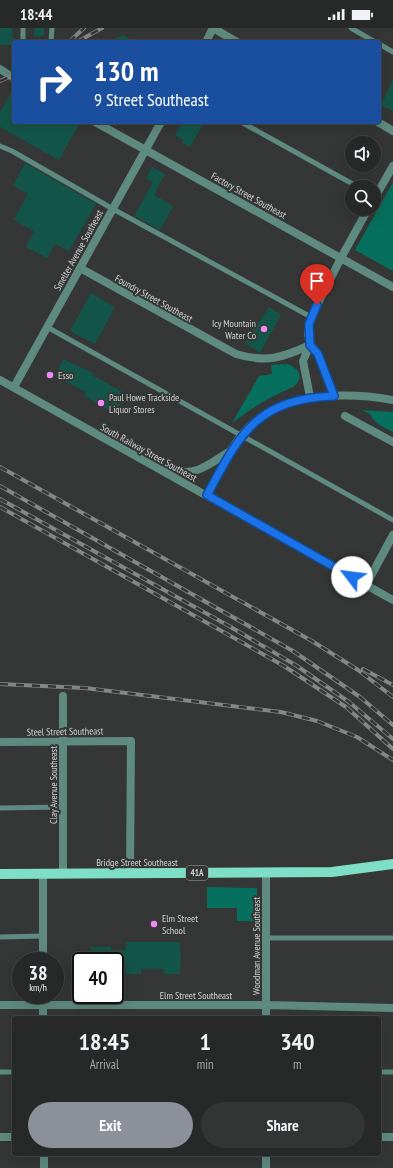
<!DOCTYPE html>
<html lang="en">
<head>
<meta charset="utf-8">
<style>
  :root { --surface:#272928; --page:#333534; --text:#f1f3f6; --muted:#a4a6a8; --line:#434545; --accent:#8c9099 }
  body { margin:0; font-family:"PT Sans Narrow",sans-serif; background:var(--page); color:var(--text); height:100vh; display:flex; flex-direction:column; font-size:15px; white-space:nowrap }
  * { box-sizing:border-box; margin:0 }
  p { font-size:13px; color:var(--muted) }
  .icon { flex:none; width:22px; height:22px; fill:none; stroke:currentColor; stroke-width:2; stroke-linecap:round; stroke-linejoin:round }
  .map { position:relative; flex:1; overflow:hidden }
  .details { position:absolute; left:12px; top:988px; width:369px; height:140px; display:flex; flex-direction:column; background:var(--surface); border-radius:4px; box-shadow:0 4px 16px #0002,0 0 0 1px var(--line) }
  .details>* { flex:none }
  .banner { position:absolute; left:12px; top:12px; width:369px; height:84px; border-radius:4px; box-shadow:0 4px 16px #0002,0 0 0 1px var(--line); background:#1a4fa0; color:#fff; overflow:hidden }
  .controls { position:absolute; left:345px; top:108px; display:grid; gap:8px }
  .controls a { display:grid; place-items:center; width:36px; height:36px; border-radius:50%; background:var(--surface); box-shadow:0 4px 16px #0002,0 0 0 1px var(--line); font-size:20px }
  .speed { position:absolute; left:12px; top:924px; display:flex; gap:8px; font-size:20px; font-weight:700; text-align:center }
  .speed>* { display:grid; place-content:center; width:52px; height:52px; border-radius:50%; background:var(--surface); box-shadow:0 4px 16px #0002,0 0 0 1px var(--line); line-height:1 }
  .speed small { font-size:10px; font-weight:400 }
  .speed .limit { border:2px solid #111; border-radius:6px; background:#fff; color:#111 }
  .pin { position:absolute; display:grid; place-items:center; width:34px; height:34px; color:#fff; margin:-41px -17px; border-radius:50% 50% 50% 0; rotate:-45deg; box-shadow:0 0 4px #0007 }
  .pin .icon { rotate:45deg }
  .me { position:absolute; width:44px; margin:-22px; rotate:300deg; stroke-linejoin:round; filter:drop-shadow(0 0 3px #0008) }
  .turn { display:flex; align-items:center; gap:14px; height:84px; padding:0 16px; font-size:18px }
  .turn .icon { width:52px; height:52px; stroke-width:2.5 }
  .turn b { display:block; font-size:28px; line-height:34px }
  .eta { display:flex; justify-content:space-evenly; align-items:center; height:68px; text-align:center }
  .eta b { font-size:24px; font-weight:600; line-height:28px }
  .cta { display:flex; gap:8px; margin-top:auto; padding:8px 16px }
  .cta a { flex:1; height:46px; border-radius:24px; background:var(--accent); color:#fff; font-size:16px; font-weight:600; line-height:46px; text-align:center }
  .cta a+a { background:var(--page); color:var(--text) }
  .status { display:flex; justify-content:space-between; align-items:center; height:28px; padding:0 20px; background:var(--surface); direction:ltr }
  .status svg { height:11px; fill:currentColor }
  .map>svg:first-child { display:block }
  .green { fill:#066f5d }
  .building { fill:#135649 }
  .lines { fill:none; stroke-linecap:round; stroke-linejoin:round }
  .service { stroke:#5e8a7f; stroke-width:5 }
  .minor { stroke:#5e8a7f; stroke-width:8 }
  .tertiary { stroke:#5e8a7f; stroke-width:8 }
  .primary { stroke:#7fdec6; stroke-width:10 }
  .rail-casing { stroke:#848786; stroke-width:4 }
  .rail { stroke:#343736; stroke-width:2.5; stroke-dasharray:8; stroke-linecap:butt }
  .route-casing { stroke:#114b97; stroke-width:10 }
  .route { stroke:#1a73e8; stroke-width:7 }
  .poi-dot { fill:#f18af4; stroke:#343736; stroke-width:1.5 }
  .labels { text-anchor:middle; stroke-width:4; stroke-linejoin:round; paint-order:stroke }
  .shield { fill:#343736; stroke:#a2a4a3; stroke-width:1 }
  .shield-label { font-size:9px; font-weight:bold; fill:#d1d3d2 }
  .street-label { font-size:10px; fill:#d1d3d2; stroke:#343736 }
  .poi-label { font-size:10px; fill:#d1d3d2; stroke:#343736; text-anchor:start }
</style>
</head>
<body>
<div class="status"><b>18:44</b><svg viewBox="0 0 49 12"><path d="M0 12V9h3v3zM5 12V6h3v6zM10 12V3h3v9zM15 12V0h3v12zM26 1h20v11H26zM47 4h2v5h-2z"/></svg></div>
<div class="map">
<svg width="393" height="1140" viewBox="0 0 393 1140">
  <rect width="100%" height="100%" fill="#343736"/>
  <path class="green" d="M393,154v89l-38,-21z
    M287,336c8,2 16,10 11,18 -3,5 -10,7 -16,10 -18,8 -34,19 -50,31l27,-47 13,-2 -1,-9z
    M362,382l31,2v20c-9,-5 -19,-8 -23,-18z
    M207,859l50,1v33h-20v-13h-30z"/>
  <path class="building" d="M0,0h12l1,17h-13z
    M34,0h10v8l-10,1z
    M123,7l13,7h-30z
    M393,51v32l-12,-6z
    M14,59v35h56l8,4 -19,34 -59,-33v-15z
    M182,94h22l-14,25 -8,-4 1,-3 -8,-5z
    M25,135l71,41 -27,47 -14,-7 -8,14 -21,-11 8,-16 -20,-11 14,-26 -15,-8z
    M152,139l13,7 -11,21 19,11 -13,24 -26,-14 19,-34 -7,-4z
    M91,265l24,14 -20,37 -25,-13z
    M269,279l12,8 -21,38 -15,-10z
    M63,331l30,14 -1,2 34,19 -11,20 -31,-18 2,-4 -31,-16z
    M126,914h54v10h1l-1,22h-16v-5h-23v5h-15v-9h-11v-4h-24v-14h20v3h15z"/>
  <g class="lines">
    <path class="service" d="M23,0v14
      M351,0l24,14
      M51,14l1,-14
      M379,16l14,8
      M241,94l117,65
      M0,118l12,5 101,58 198,108
      M47,299l346,193
      M0,780l63,-1
      M0,909l43,-1
      M266,910h127
      M0,1044h14
      M379,1044h14"/>
    <path class="minor" d="M206,14l7,-14 24,14
      M0,41l14,9
      M95,94l298,165
      M378,94l15,9
      M374,171l19,-33
      M80,240l156,86c30,9 46,4 74,-9
      M310,317l8,9 16,42
      M14,359l147,-265
      M310,369l-7,-36 7,-16 -2,-11 3,-17 30,-59 27,-49
      M345,388l48,26
      M366,557l27,-50
      M0,714l131,-1 -1,133
      M266,845v145
      M43,846v87
      M63,846v-178
      M43,967v23
      M0,977h266l127,3
      M0,1109h14
      M379,1109h14
      M44,1126v14
      M266,1126v14"/>
    <path class="tertiary" d="M0,352l393,220
      M167,440c27,11 41,-3 63,-17
      M207,467c13,-24 25,-54 46,-72 35,-31 96,-31 140,-23"/>
    <path class="primary" d="M0,846l332,-2 61,-8"/>
    <g class="rail-casing">
      <path id="rail" d="M69,14l15,-14
        M77,14l25,-14
        M0,53l14,-6
        M0,439l312,174 46,29 35,27
        M0,458l293,165 67,46 33,28
        M0,471l229,127 68,40 52,36 44,37
        M0,479l284,159 62,41 47,42
        M363,641l30,16
        M0,656l85,4 196,24 36,9 40,16 36,23"/>
    </g>
    <use href="#rail" class="rail"/>
  </g>
  <g class="lines">
    <g class="route-casing">
      <path id="route" d="M317,277l-8,19 1,21 8,9 16,42c-78,3 -94,38 -127,99l145,82"/>
    </g>
    <use href="#route" class="route"/>
  </g>
  <g class="poi-dot">
    <circle cx="264" cy="301" r="4"/>
    <circle cx="50" cy="347" r="4"/>
    <circle cx="101" cy="375" r="4"/>
    <circle cx="154" cy="896" r="4"/>
  </g>
  <g class="labels">
    <rect class="shield" x="186" y="838" width="22" height="14" rx="3"/>
    <g class="shield-label">
      <text x="197" y="848">41A</text>
    </g>
    <g class="street-label">
      <text transform="translate(249 167) rotate(29)" y="4">Factory Street Southeast</text>
      <text transform="translate(78 222) rotate(-61)" y="4">Smelter Avenue Southeast</text>
      <text transform="translate(154 270) rotate(29)" y="4">Foundry Street Southeast</text>
      <text transform="translate(149 424) rotate(29)" y="4">South Railway Street Southeast</text>
      <text transform="translate(65 703) rotate(-1)" y="4">Steel Street Southeast</text>
      <text transform="translate(53 757) rotate(-90)" y="4">Clay Avenue Southeast</text>
      <text x="137" y="838">Bridge Street Southeast</text>
      <text transform="translate(256 918) rotate(-90)" y="4">Woodman Avenue Southeast</text>
      <text x="196" y="971">Elm Street Southeast</text>
    </g>
    <g class="poi-label">
      <text x="256" y="299" text-anchor="end">Icy Mountain<tspan x="256" dy="12">Water Co</tspan></text>
      <text x="58" y="351">Esso</text>
      <text x="109" y="373">Paul Howe Trackside<tspan x="109" dy="12">Liquor Stores</tspan></text>
      <text x="162" y="894">Elm Street<tspan x="162" dy="12">School</tspan></text>
    </g>
  </g>
</svg>
<div class="controls">
<a><svg class="icon" aria-label="sound" viewBox="0 0 24 24"><path d="M4 9h4l5-4v14l-5-4H4zM17 9q2 3 0 6"/></svg></a>
<a><svg class="icon" aria-label="search" viewBox="0 0 24 24"><circle cx="10" cy="10" r="6"/><path d="M15 15l6 6"/></svg></a>
</div>
<div class="speed"><div>38<small>km/h</small></div><div class="limit">40</div></div>
<div class="pin" style="left:317px;top:277px;background:#d93025"><svg class="icon" aria-label="arrive" viewBox="0 0 24 24"><path d="M6 21V4h12l-3 4 3 4H6"/></svg></div>
<svg class="me" style="left:352px;top:549px" viewBox="-20 -20 40 40"><circle r="19" fill="#fff"/><path d="M0-13L10 11 0 6-10 11z" fill="#1a73e8"/></svg>
<div class="banner">
<div class="turn"><svg class="icon" aria-label="right" viewBox="0 0 24 24"><path d="M7 20v-9h11M14 6l5 5-5 5"/></svg><div><b>130 m</b>9 Street Southeast</div></div>
</div>
<section class="details">
<div class="eta">
<div><b>18:45</b><p>Arrival</p></div>
<div><b>1</b><p>min</p></div>
<div><b>340</b><p>m</p></div>
</div>
<div class="cta"><a>Exit</a><a>Share</a></div>
</section>
</div>
</body>
</html>
